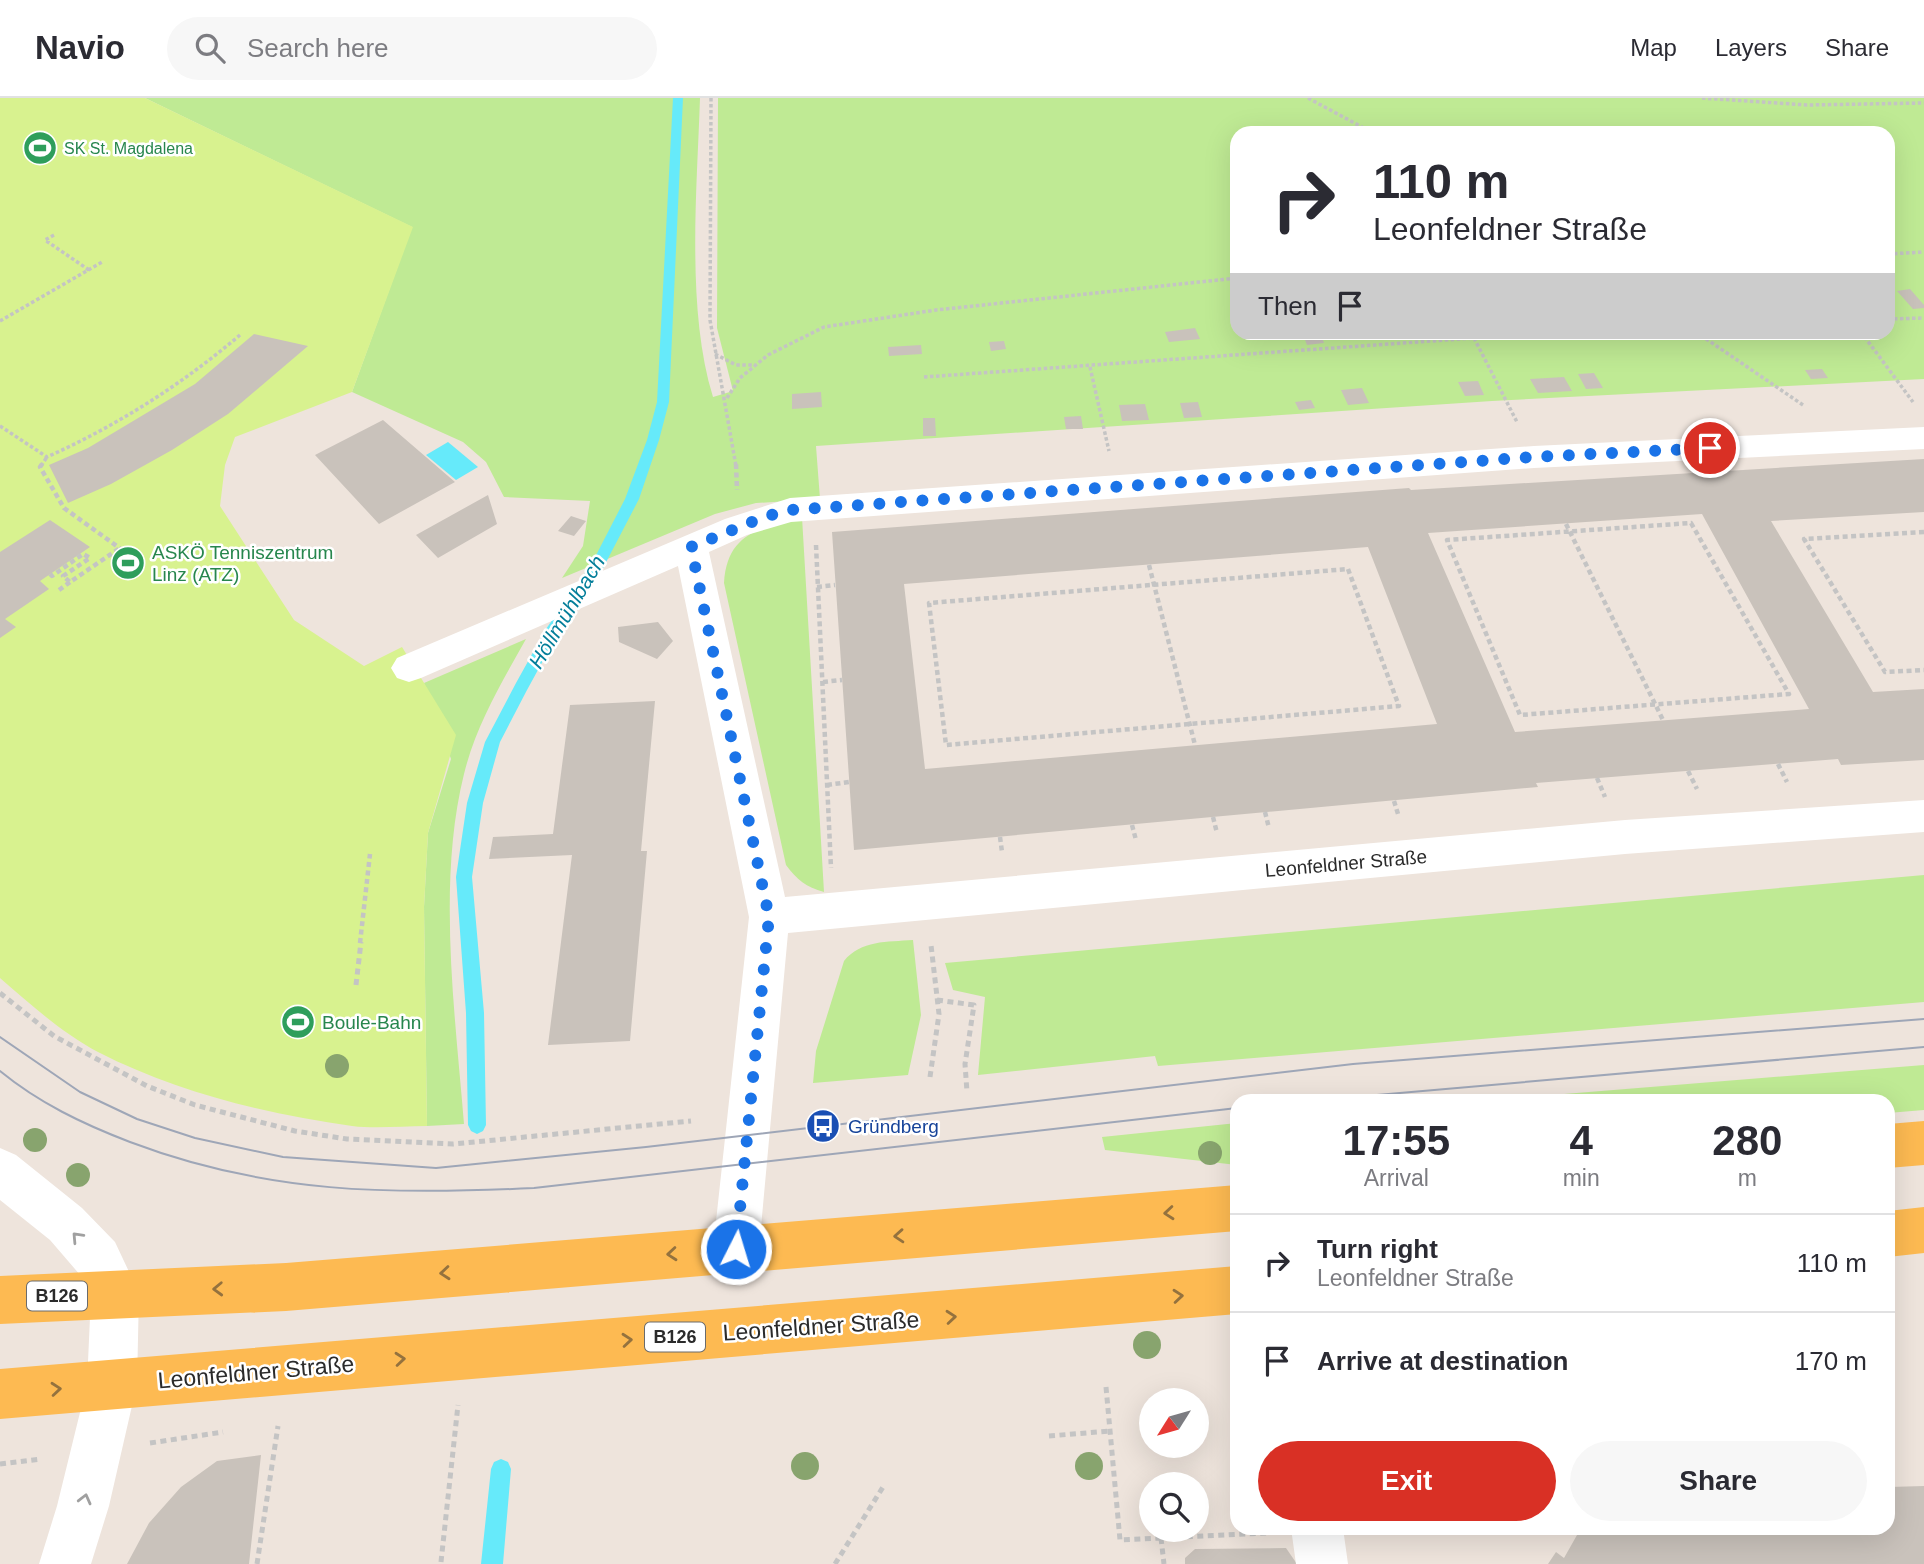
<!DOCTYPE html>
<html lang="en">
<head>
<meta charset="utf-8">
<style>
  :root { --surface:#fff; --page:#f7f7f7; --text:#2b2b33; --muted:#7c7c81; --line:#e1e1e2; --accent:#d93025 }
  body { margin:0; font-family:Arial,sans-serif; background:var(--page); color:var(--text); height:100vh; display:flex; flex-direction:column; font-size:26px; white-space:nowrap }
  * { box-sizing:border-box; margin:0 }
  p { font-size:23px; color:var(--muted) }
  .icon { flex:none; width:38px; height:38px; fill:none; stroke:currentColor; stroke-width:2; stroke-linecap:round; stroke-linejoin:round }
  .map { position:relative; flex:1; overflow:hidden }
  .drawer { position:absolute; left:1230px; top:996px; width:665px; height:441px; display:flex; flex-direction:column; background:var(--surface); border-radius:21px; box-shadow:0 7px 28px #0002 }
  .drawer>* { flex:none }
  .top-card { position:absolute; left:1230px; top:28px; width:665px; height:214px; border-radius:21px; box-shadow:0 7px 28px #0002; background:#fff; color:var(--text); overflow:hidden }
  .needle { width:46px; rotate:233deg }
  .tools { position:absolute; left:1139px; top:1290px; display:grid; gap:14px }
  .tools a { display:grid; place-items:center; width:70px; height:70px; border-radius:50%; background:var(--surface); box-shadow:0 7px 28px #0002; font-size:35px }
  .pin { position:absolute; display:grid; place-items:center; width:60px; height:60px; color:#fff; margin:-30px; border:4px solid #fff; border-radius:50%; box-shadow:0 2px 7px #0007 }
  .me { position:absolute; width:77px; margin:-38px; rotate:5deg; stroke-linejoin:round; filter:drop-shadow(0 0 5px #0008) }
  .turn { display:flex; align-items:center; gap:24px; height:147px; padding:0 28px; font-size:32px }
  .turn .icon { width:91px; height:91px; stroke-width:2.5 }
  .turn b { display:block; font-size:49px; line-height:60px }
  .then { display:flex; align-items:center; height:66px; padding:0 28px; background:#0003; gap:14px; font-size:26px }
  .eta { display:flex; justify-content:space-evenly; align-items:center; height:119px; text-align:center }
  .eta b { font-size:42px; font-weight:800; line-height:49px }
  .cta { display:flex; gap:14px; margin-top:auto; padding:14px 28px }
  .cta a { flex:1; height:80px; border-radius:42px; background:var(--accent); color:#fff; font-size:28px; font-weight:800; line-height:80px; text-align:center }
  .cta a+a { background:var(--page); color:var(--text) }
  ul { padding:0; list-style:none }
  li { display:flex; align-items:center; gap:21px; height:98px; padding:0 28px; border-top:2px solid var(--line) }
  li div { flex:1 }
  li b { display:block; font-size:26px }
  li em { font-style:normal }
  header { display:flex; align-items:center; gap:42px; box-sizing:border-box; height:98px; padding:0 35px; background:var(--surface); border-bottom:2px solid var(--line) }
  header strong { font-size:33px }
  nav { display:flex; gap:38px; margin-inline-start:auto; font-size:24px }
  .search { width:490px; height:63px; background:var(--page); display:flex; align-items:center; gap:18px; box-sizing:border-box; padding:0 24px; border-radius:38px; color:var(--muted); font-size:26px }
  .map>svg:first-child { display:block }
  .green { fill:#bfea94; fill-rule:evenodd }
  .pitch { fill:#d8f28f }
  .water { fill:#66eafa }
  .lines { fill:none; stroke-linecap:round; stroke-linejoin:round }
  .stream { fill:#66eafa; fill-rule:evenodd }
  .building { fill:#c9c2bb; fill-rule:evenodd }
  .path-far2 { stroke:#c4c4c4; stroke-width:3.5; stroke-dasharray:3.5 2.5; stroke-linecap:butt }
  .path-far1 { stroke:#c4c4c4; stroke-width:4.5; stroke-dasharray:5 3.5; stroke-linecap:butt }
  .path { stroke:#c4c4c4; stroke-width:5; stroke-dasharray:6 4.5; stroke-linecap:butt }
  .minor { fill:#fff; fill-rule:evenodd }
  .major { fill:#fdba52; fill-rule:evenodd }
  .tram { stroke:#9ea6b7; stroke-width:2 }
  .tree { fill:#88a46e }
  .oneway { stroke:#94723e }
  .oneway2 { stroke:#a0a0a0 }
  .route { stroke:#1a73e8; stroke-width:12; stroke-dasharray:0 21.6 }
  .labels { text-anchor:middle; stroke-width:5; stroke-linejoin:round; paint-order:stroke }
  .far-leisure-label { font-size:16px; fill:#27864d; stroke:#fff; text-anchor:start }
  .shield { fill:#fff; stroke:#6b6b6b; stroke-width:2 }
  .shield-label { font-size:18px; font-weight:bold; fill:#2b2b2b }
  .leisure-label { font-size:19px; fill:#27864d; stroke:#fff; text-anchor:start }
  .street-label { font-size:19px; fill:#2b2b2b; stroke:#fff }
  .transit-label { font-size:19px; fill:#164399; stroke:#fff; text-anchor:start }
  .water-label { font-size:21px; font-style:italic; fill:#037e9a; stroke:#fff }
  .near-street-label { font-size:23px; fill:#2b2b2b; stroke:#fff }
</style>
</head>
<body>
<header>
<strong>Navio</strong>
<div class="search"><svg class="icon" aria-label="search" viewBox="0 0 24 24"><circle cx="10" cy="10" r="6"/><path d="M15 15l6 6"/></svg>Search here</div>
<nav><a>Map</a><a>Layers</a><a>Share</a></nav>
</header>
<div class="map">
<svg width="1924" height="1466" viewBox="0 0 1924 1466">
  <rect width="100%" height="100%" fill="#eee4dc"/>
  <path class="green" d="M145,0h555c-3,93 -14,211 13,299l20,-6 -16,-63 1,-230h1206v281l-432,22 -676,45 4,53 -64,4 -41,11 -153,64 21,-32 7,-45 -86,-4 -18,-35 -23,-20 -111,-50 60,-165zM1237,35h651v199h-651z
    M802,419l22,375c-18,-5 -27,-12 -38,-27l-62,-282c3,-50 36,-55 78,-66z
    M526,541c-24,43 -50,86 -62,135 -27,108 -9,239 0,350l-37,2 -3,-219 4,-74 23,-74 -27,-76z
    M1924,777v127l-766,64 -3,-10 -177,19 7,-78 -32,-7 -8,-27z
    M913,842l8,75 -13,60 -95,8 3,-32 28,-90c17,-21 43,-19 69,-21z
    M1924,967v45l-36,3v-12h-410z
    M1237,1025v42l-132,-15 -3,-13z"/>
  <path class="pitch" d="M0,0h145l268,129 -61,165 -117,45 -10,28 -5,41 74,114 70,46 38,-19 54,88 -28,98 -4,74 3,219c-25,0 -51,3 -75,0 -86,-12 -176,-34 -254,-74 -36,-19 -68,-48 -98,-74z"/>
  <path class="water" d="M448,344l30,25 -22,13 -30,-25z"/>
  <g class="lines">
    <path class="stream" d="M673,0h10l-14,304 -10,38 -20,59 -37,71 -46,67 -29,53 -27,52 -17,61 -11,74 12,136 2,112 -3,6 -6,3 -6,-3 -3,-6 -2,-112 -10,-136 11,-74 18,-61 31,-59 30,-54 46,-66 33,-64 22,-59 10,-38z
      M501,1361l7,3 3,7 -8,95h-22l10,-95 3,-7z"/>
  </g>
  <path class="building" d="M1910,191l14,16v3l-11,1 -16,-18z
    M1195,230l5,11 -31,3 -4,-10z
    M1302,234h18l4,11 -17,2z
    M254,236l54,12 -80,68 -56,36 -61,34 -43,19 -19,-38 39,-17 107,-64z
    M1004,243l2,8 -15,2 -2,-9z
    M921,247l1,9 -33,2 -1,-9z
    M1822,271l6,9 -17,1 -6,-9z
    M1594,275l9,15 -17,1 -8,-15z
    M1564,279l8,14 -34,2 -8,-14z
    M1478,283l6,14 -19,1 -7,-14z
    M1362,290l7,15 -21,2 -7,-15z
    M821,294l1,15 -30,2v-15z
    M1311,302l4,8 -16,2 -4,-8z
    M1198,304l4,15 -18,1 -4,-15z
    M1145,306l4,16 -27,1 -3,-16z
    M1081,318l2,13h-17l-2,-12z
    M923,320h12l1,18h-13z
    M383,322l72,62 -76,42 -64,-69z
    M1924,361v53l-153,9 102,171 51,-3v71l-83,5 -3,-6 -302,24 2,4 -684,63 -22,-318 577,-44 2,2zM1702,416l107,195 -294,23 -87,-199zM1368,449l69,177 -512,45 -21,-185z
    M488,397l9,29 -59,34 -22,-23z
    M571,418l15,5 -12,15 -16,-5z
    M50,422l40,27 -50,34 9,8 -44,30 11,8 -16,11v-86z
    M658,524l15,19 -16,18 -38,-17 -1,-15z
    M655,603l-14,150h6l-17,190 -82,4 24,-190 -83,4 4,-22 60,-3 17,-129z
    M261,1357l-12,109h-122l22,-41 32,-36 36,-26z
    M1924,1388v78h-376l8,-12 8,6 17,-30h307v-33h5l-4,-8z
    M1286,1450l11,16h-112v-6l10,-9z"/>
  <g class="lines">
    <path class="path-far2" d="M711,0l-1,222 26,146
      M1308,0l65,35
      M1702,0l105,7 117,-2
      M54,137l-9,5 44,30
      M1888,156l36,-2
      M1888,221l36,-1
      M0,223l102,-59
      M1696,234l107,73
      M1861,234l52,70
      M1474,240l43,84
      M715,256l21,11h20
      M1090,269l19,84
      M924,279l550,-39 124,-6
      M727,300l13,-20 28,-23 56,-28 112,-17 301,-32
      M0,328l47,31c71,-32 134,-72 193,-122
      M41,368l6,-9"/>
    <path class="path-far1" d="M42,366l-2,3 24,41 61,44
      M736,366l1,26
      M1691,425l98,171 -269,21 -73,-175z
      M1566,426l97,196
      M1924,434l-120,7 81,133 39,-2
      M816,447l15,323
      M1149,467l46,180
      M1348,471l51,137 -453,39 -17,-142z
      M50,476l2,2 31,-22 7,4 -27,18 7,6 50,-34
      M817,489l18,-2
      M59,492l11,-8
      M823,584l19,-2
      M1778,666l9,18
      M1688,673l9,18
      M1597,680l8,19
      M827,687l22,-3
      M1394,703l4,13
      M1265,714l4,16
      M1213,719l4,16
      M1132,727l4,15
      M1000,739l2,15
      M360,845l10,-89"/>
    <path class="path" d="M356,887l5,-43
      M0,895l54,43 93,50 48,19 100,26 52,8 106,5 238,-23
      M937,902l37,5 -9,59 2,28
      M930,979l9,-63 -8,-69
      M1106,1289l14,153 146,-7
      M1049,1338l60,-5
      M150,1345l73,-11
      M0,1366l41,-5
      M1161,1440l3,26
      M441,1464l17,-157
      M257,1466l21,-138
      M835,1466l48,-77"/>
    <path class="minor" d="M1924,329v22l-390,19 -743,54 -44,13 -38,17 76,345 840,-77 299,-20v32l-299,22 -837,79 -29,316 -6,17 -17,6 -17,-6 -6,-17 36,-332 -71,-351 -257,112 -12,4 -12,-4 -6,-10 6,-10 328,-139 65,-21 744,-52z
      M0,1050l16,7 66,53 33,34 24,51 -2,91 -28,122 -18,58h-52l18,-58 30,-122 4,-89 -10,-19 -31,-36 -50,-40z
      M1291,1430h52l5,36h-52z"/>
    <path class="major" d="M1924,1023v44l-36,3v-44z
      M1237,1087v46l-951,80 -286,13v-48l286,-13z
      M1924,1109v46l-36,4v-46z
      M1237,1168v48l-1237,105v-50z"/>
    <path class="tram" d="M0,939l80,55 57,27 58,19 88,19 153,11 210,-21 707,-83 571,-45
      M0,973c39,32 83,53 130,71 137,52 261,53 404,46l703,-80
      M1308,1003l616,-54"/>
  </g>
  <g class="tree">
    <circle cx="337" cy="968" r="12"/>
    <circle cx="35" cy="1042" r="12"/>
    <circle cx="1210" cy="1055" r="12"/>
    <circle cx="78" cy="1077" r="12"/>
    <circle cx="1147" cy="1247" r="14"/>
    <circle cx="805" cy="1368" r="14"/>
    <circle cx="1089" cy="1368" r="14"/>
  </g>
  <defs><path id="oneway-chevron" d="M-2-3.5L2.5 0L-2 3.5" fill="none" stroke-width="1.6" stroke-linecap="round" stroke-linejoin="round" transform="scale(1.75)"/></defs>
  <g class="oneway">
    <use href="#oneway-chevron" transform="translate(1169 1115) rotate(175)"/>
    <use href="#oneway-chevron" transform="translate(899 1138) rotate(176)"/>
    <use href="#oneway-chevron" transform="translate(672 1156) rotate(175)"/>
    <use href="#oneway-chevron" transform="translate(445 1175) rotate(175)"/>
    <use href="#oneway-chevron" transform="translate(218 1191) rotate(178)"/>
    <use href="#oneway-chevron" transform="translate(1178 1198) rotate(-5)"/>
    <use href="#oneway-chevron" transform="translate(951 1219) rotate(-5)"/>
    <use href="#oneway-chevron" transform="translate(627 1242) rotate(-5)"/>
    <use href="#oneway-chevron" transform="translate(400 1261) rotate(-5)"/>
    <use href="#oneway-chevron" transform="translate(56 1291) rotate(-5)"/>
  </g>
  <g class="oneway2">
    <use href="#oneway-chevron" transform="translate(77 1139) rotate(-133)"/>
    <use href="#oneway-chevron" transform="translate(85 1401) rotate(-76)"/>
  </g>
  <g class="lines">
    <path class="route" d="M736,1151l33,-332 -78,-370 73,-30 26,-7 744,-53 176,-9"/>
  </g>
  <defs>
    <g id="stadium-disc" transform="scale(1.75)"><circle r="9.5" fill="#2e9e5b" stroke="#fff"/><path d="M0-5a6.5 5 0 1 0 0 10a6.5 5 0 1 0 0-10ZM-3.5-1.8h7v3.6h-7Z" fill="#fff"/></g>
    <g id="bus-disc" transform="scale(1.75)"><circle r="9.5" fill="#1a4fb4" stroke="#fff"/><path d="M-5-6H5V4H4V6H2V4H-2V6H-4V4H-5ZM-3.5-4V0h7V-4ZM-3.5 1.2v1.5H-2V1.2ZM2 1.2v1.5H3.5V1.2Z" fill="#fff"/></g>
  </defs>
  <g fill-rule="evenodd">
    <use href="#stadium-disc" x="40" y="50"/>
    <use href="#stadium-disc" x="128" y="465"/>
    <use href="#stadium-disc" x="298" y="924"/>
    <use href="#bus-disc" x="823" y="1028"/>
  </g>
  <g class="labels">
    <g class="far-leisure-label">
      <text x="64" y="56">SK St. Magdalena</text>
    </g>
    <g class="shield">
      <rect x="27" y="1183.5" width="60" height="29" rx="5"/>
      <rect x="645" y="1224.5" width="60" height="29" rx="5"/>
    </g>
    <g class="shield-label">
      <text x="57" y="1204">B126</text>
      <text x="675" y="1245">B126</text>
    </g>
    <g class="leisure-label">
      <text x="152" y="461">ASKÖ Tenniszentrum<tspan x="152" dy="22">Linz (ATZ)</tspan></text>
      <text x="322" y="931">Boule-Bahn</text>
    </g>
    <g class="street-label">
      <text transform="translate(1346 765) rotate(-5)" y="7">Leonfeldner Straße</text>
    </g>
    <g class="transit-label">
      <text x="848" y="1035">Gründberg</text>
    </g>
    <g class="water-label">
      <text transform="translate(567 514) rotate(-59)" y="7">Höllmühlbach</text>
    </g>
    <g class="near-street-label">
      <text transform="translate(821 1228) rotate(-4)" y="8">Leonfeldner Straße</text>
      <text transform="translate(256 1274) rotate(-5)" y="8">Leonfeldner Straße</text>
    </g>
  </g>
</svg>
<div class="tools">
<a><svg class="needle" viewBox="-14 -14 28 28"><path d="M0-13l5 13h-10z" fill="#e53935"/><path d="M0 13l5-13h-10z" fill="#7c7c81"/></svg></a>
<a><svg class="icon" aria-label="search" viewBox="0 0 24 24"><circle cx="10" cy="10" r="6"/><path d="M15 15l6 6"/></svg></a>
</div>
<div class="pin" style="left:1710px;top:350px;background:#d93025"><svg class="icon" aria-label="arrive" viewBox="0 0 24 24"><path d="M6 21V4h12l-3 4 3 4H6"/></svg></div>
<svg class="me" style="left:736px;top:1151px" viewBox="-20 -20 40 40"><circle r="17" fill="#1a73e8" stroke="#fff" stroke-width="3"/><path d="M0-11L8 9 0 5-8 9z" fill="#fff"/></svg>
<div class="top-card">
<div class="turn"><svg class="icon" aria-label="right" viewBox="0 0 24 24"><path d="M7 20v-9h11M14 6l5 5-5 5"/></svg><div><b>110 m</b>Leonfeldner Straße</div></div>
<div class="then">Then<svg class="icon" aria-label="arrive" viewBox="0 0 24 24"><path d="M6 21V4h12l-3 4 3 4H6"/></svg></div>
</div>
<section class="drawer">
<div class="eta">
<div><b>17:55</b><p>Arrival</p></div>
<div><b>4</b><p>min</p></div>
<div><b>280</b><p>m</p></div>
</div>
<ul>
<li><svg class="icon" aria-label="right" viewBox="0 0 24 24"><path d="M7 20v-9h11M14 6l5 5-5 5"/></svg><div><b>Turn right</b><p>Leonfeldner Straße</p></div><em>110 m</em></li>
<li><svg class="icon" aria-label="arrive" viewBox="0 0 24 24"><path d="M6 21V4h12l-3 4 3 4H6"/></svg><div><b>Arrive at destination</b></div><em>170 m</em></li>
</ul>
<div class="cta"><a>Exit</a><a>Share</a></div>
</section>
</div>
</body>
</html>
